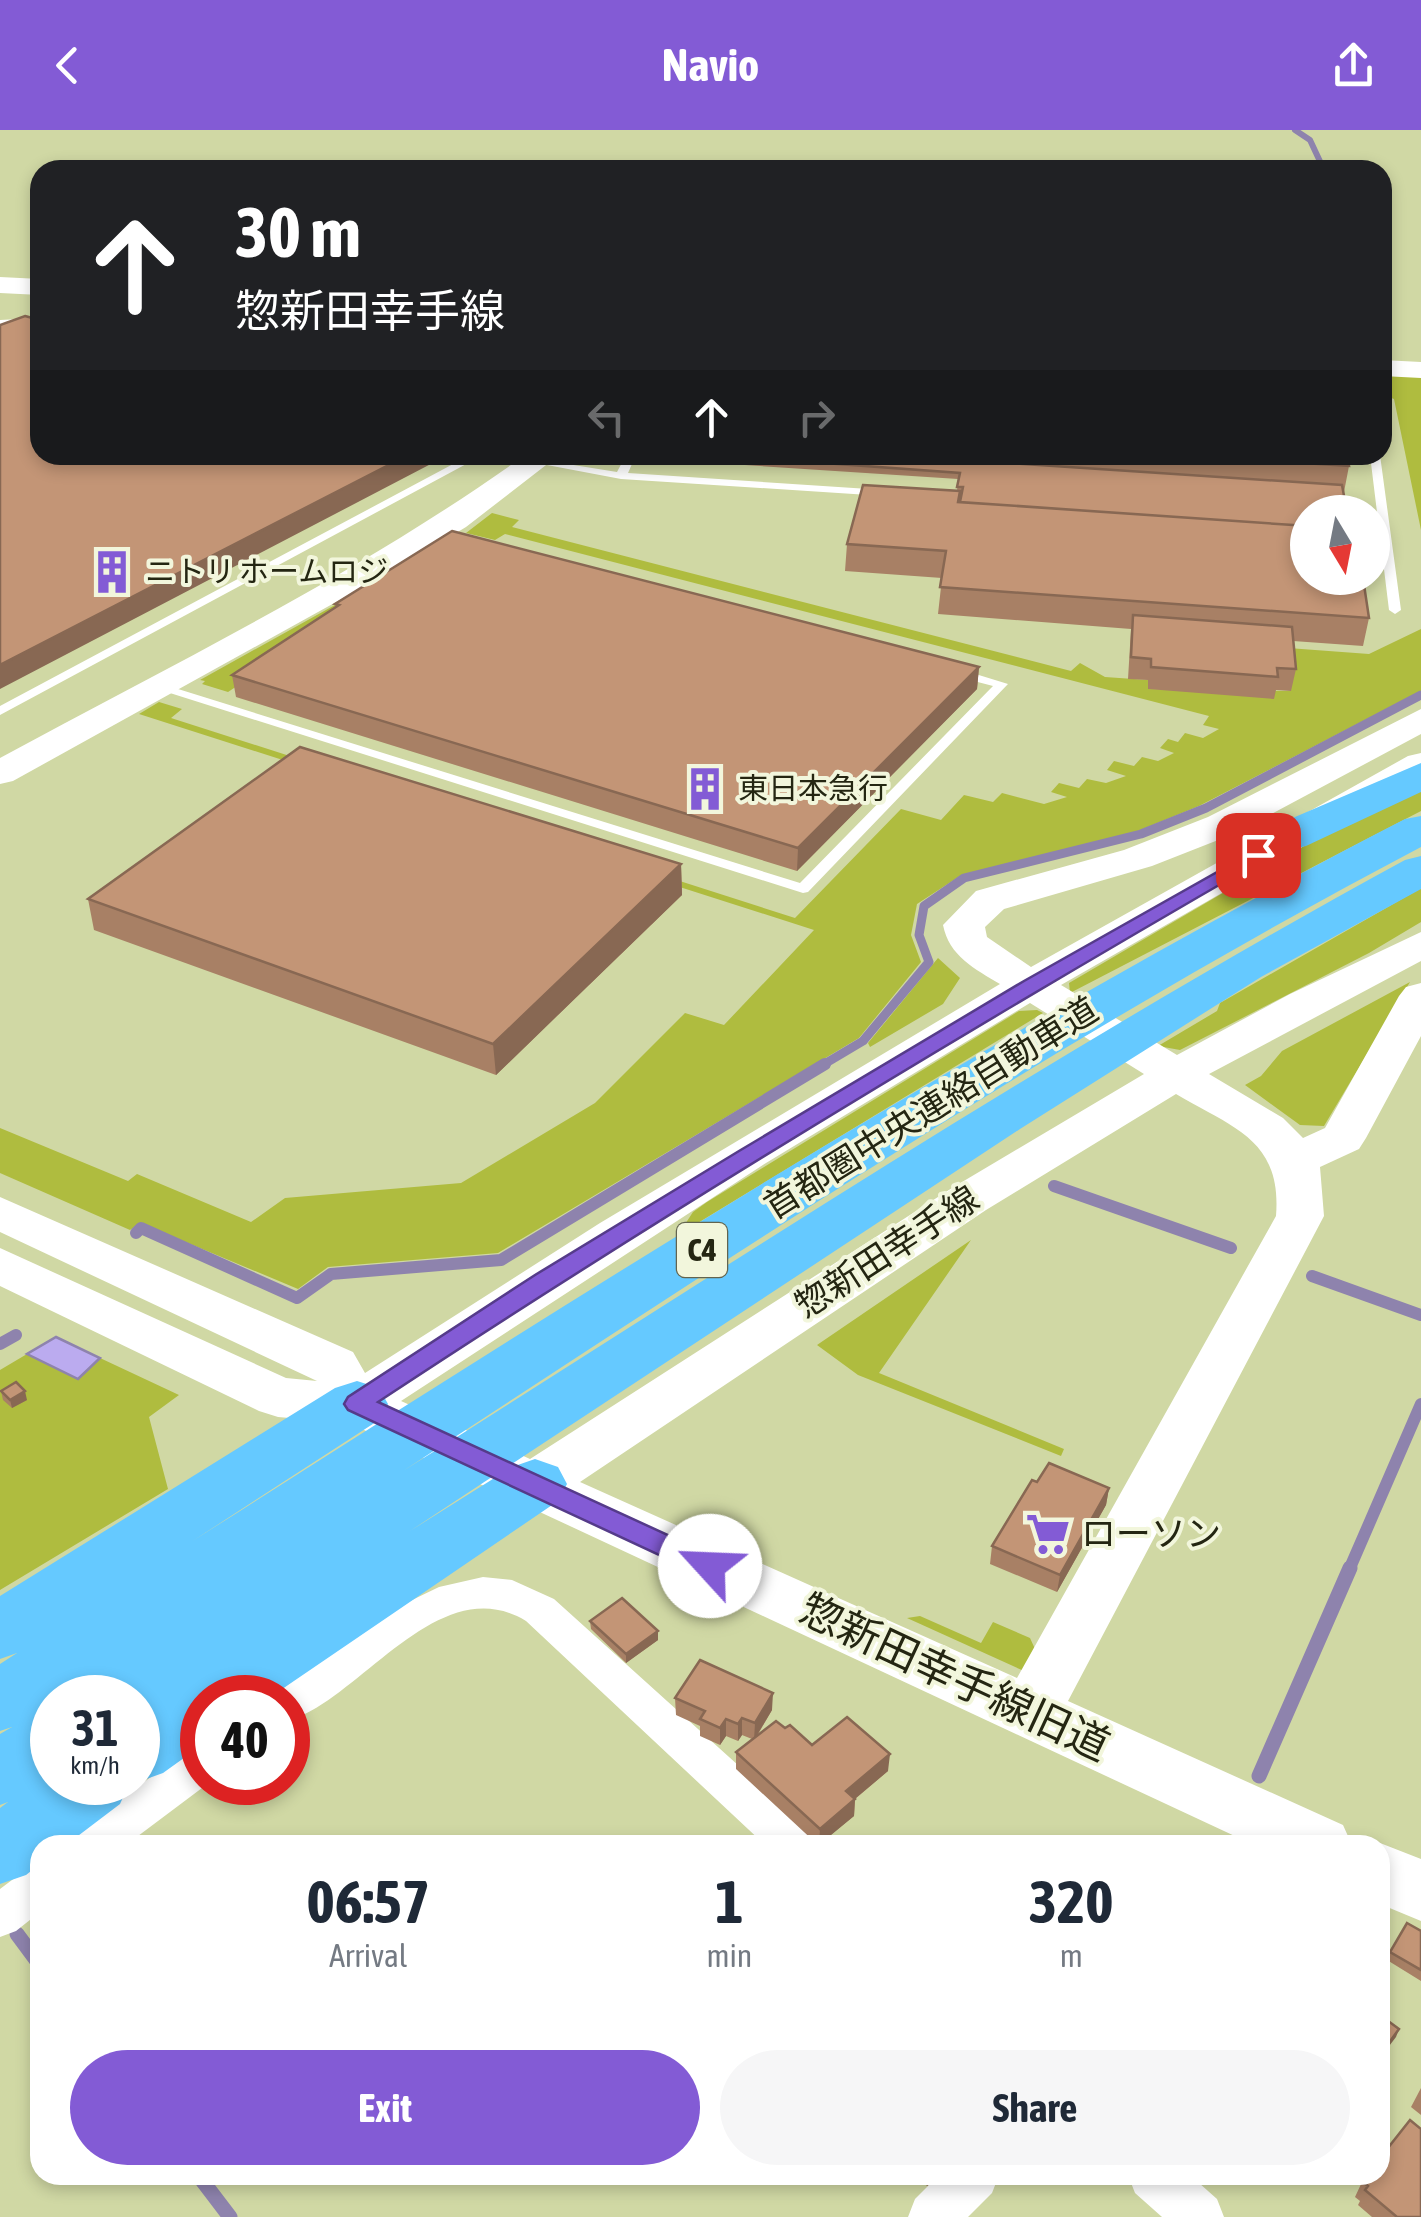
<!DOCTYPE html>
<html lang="en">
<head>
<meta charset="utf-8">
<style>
  :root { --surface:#fff; --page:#f6f6f7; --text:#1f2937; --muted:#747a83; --accent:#835bd5 }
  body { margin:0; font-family:"Asap Condensed","Noto Sans JP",sans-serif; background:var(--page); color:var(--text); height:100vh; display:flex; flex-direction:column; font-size:38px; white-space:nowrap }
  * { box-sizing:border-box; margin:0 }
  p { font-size:32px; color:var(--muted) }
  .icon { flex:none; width:55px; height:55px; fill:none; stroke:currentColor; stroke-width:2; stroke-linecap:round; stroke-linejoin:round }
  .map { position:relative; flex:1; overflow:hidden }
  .details { position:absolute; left:30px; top:1705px; width:1360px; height:350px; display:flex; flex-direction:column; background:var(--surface); border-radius:30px; box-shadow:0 5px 15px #0003 }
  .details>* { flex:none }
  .hud { position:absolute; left:30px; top:30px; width:1362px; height:305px; border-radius:30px; box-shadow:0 5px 15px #0003; background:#202124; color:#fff; overflow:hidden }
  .needle { width:65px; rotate:170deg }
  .fabs { position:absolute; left:1290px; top:365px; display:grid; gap:20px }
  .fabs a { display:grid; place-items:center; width:100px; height:100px; border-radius:50%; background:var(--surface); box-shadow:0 5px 15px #0003; font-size:50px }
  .speed { position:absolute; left:30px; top:1545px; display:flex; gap:20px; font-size:50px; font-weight:700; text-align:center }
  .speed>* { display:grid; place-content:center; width:130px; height:130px; border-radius:50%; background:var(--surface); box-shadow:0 5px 15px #0003; line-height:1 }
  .speed small { font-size:25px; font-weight:400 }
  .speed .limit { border:15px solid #d22; background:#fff; color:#111 }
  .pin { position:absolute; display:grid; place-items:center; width:85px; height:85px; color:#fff; margin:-42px; border-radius:20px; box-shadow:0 5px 15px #0006 }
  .me { position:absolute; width:110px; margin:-55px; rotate:295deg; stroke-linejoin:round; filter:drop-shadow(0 0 8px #0008) }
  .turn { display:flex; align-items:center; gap:35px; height:210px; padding:0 40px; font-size:45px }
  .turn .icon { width:130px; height:130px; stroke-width:2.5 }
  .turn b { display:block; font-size:70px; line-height:85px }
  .lanes { display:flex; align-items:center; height:95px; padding:0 40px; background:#0003; justify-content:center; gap:50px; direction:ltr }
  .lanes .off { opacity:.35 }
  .eta { display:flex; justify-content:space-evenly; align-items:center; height:170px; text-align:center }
  .eta b { font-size:60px; font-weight:700; line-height:70px }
  .action { display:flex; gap:20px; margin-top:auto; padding:20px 40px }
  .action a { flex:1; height:115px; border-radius:60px; background:var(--accent); color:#fff; font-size:40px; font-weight:700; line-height:115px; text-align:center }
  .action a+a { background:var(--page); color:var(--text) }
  header { display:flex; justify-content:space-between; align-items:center; height:130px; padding:0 40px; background:var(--accent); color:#fff; font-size:45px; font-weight:700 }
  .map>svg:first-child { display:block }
  .green { fill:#afbc3f }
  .water { fill:#bbabef; stroke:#8e83ad; stroke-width:2.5 }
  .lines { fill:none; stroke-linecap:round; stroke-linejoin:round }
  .stream-far3 { stroke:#8e83ad; stroke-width:6 }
  .stream-far2 { stroke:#8e83ad; stroke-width:9 }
  .stream-far1 { stroke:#8e83ad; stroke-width:12 }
  .stream { stroke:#8e83ad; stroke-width:15 }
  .lane { fill:#fff; fill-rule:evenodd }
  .street { fill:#fff; fill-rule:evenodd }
  .secondary { fill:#fff; fill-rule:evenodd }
  .highway { fill:#65c9ff; fill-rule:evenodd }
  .wall { fill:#a88065 }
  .shaded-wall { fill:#886853 }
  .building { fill:#c39576; stroke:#886853; stroke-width:2.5 }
  .route { fill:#835bd5; stroke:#553b8a; stroke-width:2.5 }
  .labels { text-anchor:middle; stroke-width:8; stroke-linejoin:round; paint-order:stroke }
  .far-poi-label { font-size:30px; fill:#242612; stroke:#f2f6dc; text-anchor:start }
  .shield { fill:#f2f6dc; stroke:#62644f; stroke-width:2.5 }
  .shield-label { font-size:32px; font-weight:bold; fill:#242612 }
  .street-label { font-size:35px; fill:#242612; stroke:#f2f6dc }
  .poi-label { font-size:35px; fill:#242612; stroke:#f2f6dc; text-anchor:start }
  .near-street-label { font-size:42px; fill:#242612; stroke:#f2f6dc }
</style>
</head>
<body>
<header><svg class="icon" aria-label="back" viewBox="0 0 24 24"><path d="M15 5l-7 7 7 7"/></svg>Navio<svg class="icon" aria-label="share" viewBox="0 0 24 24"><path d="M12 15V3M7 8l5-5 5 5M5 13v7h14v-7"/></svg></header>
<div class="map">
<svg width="1421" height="2087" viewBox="0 0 1421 2087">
  <rect width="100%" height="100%" fill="#d0d8a4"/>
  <path class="green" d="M1382,245l39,2v153l-27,-131 -11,-4z
    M492,383l27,7 -7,7 559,144 9,-8 25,14 43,3v9l143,2 -3,-43 81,6 52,-25v62l-222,115 -61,25 -178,45 -43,28 -6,31 10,27 -62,76 -361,215 -170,14 -30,22 -158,-66 -10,7 -130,-57v-45l128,53 9,-7 114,48 34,-24 176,-15 134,-80 90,-90 39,12 90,-95 -675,-216 20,-12 23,7 -11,9 624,200 106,-109 40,11 23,-25 29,7 9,-9 42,11 23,-7 -16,-5 8,-9 20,5 8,-9 19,4 20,-7 -19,-6 7,-9 20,5 8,-9 16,4 16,-8 -14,-5 8,-9 10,3 7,-9 18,5 16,-9 -16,-4 6,-9 -704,-182 -10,6 -29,-7z
    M432,421l-5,10 -199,131 -26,-8 3,-3 -5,-1z
    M1421,657v24l-351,182 -1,-10 270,-158z
    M1421,758v34l-52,31 -189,97 -22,-4 59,-35 3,-8z
    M938,828l22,20 -17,26 -73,43 -2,-4z
    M1410,852l-86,144 -24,-1 -55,-40 16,-9 21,-25z
    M1037,880l6,3 -365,222 15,-23 14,-10 312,-191z
    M971,1110l-92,133 185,76 -3,7 -203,-81 -41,-30z
    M27,1224l51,24 22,-20 79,37 -30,22 19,72 -168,101v-220z
    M920,1486l61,27 12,-21 37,16 5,11 -11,22 -117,-53z"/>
  <path class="water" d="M56,1207l44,21 -22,21 -51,-25z"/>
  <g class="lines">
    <path class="stream-far3" d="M1295,0l15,10 14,30"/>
    <path class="stream-far2" d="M821,936l42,-25 66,-79 -10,-27 5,-29 40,-28 177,-44 65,-26 215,-113"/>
    <path class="stream-far1" d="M1054,1056l177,62
      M136,1103l5,-5 156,70 34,-24 170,-14 324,-196
      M1312,1146l109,39
      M0,1214l16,-9
      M1349,1440l72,-166"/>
    <path class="stream" d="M1259,1646l91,-208
      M17,1804l23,31
      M198,2045l32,42"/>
    <path class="lane" d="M40,188v6l-40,2v-6z
      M470,325h13l-483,260v-9z
      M626,325h10l-8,18 256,17 6,3 -6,3 -263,-17 -90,-17 5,-3 81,13z
      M1370,325h10l21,155 -6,4 -6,-4z
      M956,538l52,16 -200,208 -5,1 -652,-206 1,-3h10l638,199 193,-197 -42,-11v-6z"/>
    <path class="street" d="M483,1447l29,3 42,19 257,232 6,14h-52l-239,-224c-87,-53 -166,79 -238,100v-23h-18l109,-82 60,-29z
      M202,1616v36h8l-84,63h-56l6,-14 111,-80z
      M40,1735v47l-24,19 -16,6v-48l24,-18z
      M939,2045h60l-7,18 -24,24h-60l7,-18z
      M1128,2045h62l27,24 7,18h-62l-27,-24z"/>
    <path class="secondary" d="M0,147l40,2v16l-40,-2z
      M1382,230l39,2v16l-39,-2z
      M525,325h34l-93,72 -65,39 -388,215 -13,3v-26c177,-96 361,-185 525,-303z
      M1421,579v25l-185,99 -84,33 -148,43 -19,18 2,10 44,30 377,-211 13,-3v26l-360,206 116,70 113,-61 131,-62v29l-212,113 74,44 20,20 22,-10 74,-132 7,-9 15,-4v53l-55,102 -7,11 -39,18 4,49 -256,485 275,124 9,20h-98l-905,-422 -71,-6 -19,-6 -259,-125v-38l286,130 31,3 -317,-149v-35l353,155 12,21 235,-150 400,-239c-25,-15 -51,-28 -57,-59l33,-34 148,-41 84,-33zM1030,873l114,71 -192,114 -422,271 -129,-58 365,-238zM1176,964c57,34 106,45 100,122l-259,462 -437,-196 406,-272z
      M1380,1713l41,16v62l-41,-17v-59h-6z"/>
    <path class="highway" d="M1421,633v29l-115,54 -16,4 -16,-4 -7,-10 7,-10z
      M1421,686v31c-352,185 -685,406 -1018,624 331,-209 658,-424 1002,-611l16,-4v33l-160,88 -241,152 -610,402 102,-64 23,-8 23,8 9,17 -9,17 -289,197h-67v47l-39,28 -25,9v-84h-60l8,-17 -25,17h-9v5l-12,9 12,-4v74h78l-10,22 -54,41h-26v19l-14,11 -26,9v-76l8,-6 -8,3v-71l12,-7 -12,4v-67l17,-11 -17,6v-63l335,-208 22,-7 22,7 9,16 -9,16 -188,122c397,-252 795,-507 1214,-723z"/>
  </g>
  <path class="wall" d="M715,325h632l2,11 -5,26 -36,20 61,106 -6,28 -70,-5 3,28 -5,22 -15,-1 -2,9 -126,-10v-9l-20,-1 3,-50 -193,-15 4,-36 -97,-7 2,-27 110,-53 1,-12 -244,-16z
    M335,474l644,63 -2,22 -180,182 -561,-174 -4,-22 104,-68z
    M681,734l1,31 -186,180 -402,-145 -6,-31z
    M1,1261l26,9 -15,8 -9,-8z
    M1037,1352l72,6 -3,17 -49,87 -67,-28 2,-18z
    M590,1491l68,10v9l-32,23 -35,-34z
    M675,1568l97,12 -15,26 28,-8 27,17 76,26 -33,28 -1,17 -36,29 -82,-76v-17l16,-13 -10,-4 -4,6 -12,-5 -6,9 -20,-9v-10l-24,-11z
    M1421,1801v50l-34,-21 3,-8z
    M1421,1958v27l-10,-8z
    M916,2045h22l-11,11z
    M1362,2052l59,35h-49l-14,-12 2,-4 -5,-4z"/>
  <path class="shaded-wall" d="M408,325h40l-448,234v-24z
    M979,537l-2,22 -180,182 1,-23z
    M681,734l1,31 -186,180 -3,-31z
    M25,1261l2,9 -15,8 -2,-8z
    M1109,1358l-3,17 -49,87 3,-17z
    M658,1501v9l-32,23v-9z
    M773,1563l-1,17 -18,30 1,-17z
    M742,1588v17l-4,6v-17z
    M726,1589v17l-6,9v-17z
    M890,1624l-2,17 -44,37 2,-17z
    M855,1669l-1,17 -35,29 1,-16z
    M1399,1899l-3,8 -16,21v-3z
    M929,2045h9l-11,11z"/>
  <path class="building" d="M25,186l15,4v135h368l-408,210v-340z
    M715,325h172l455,30 5,27h-39v14l-348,-24 3,-15h-6l3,-14z
    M1173,325h174l2,11z
    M863,355l97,6 -2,11 350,24v52h55l6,40 -429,-31 6,-36 -99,-7z
    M452,401l527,136 -181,181 -566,-173 107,-70 -4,-1z
    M1133,485l159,12 4,42 -19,-1 1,9 -127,-10v-8l-20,-2z
    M300,617l381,117 -188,180 -405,-145z
    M16,1252l9,9 -15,9 -9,-9z
    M1049,1333l60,25 -49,87 -68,-29 40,-66 5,2z
    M622,1468l36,33 -32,23 -36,-33z
    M700,1530l73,33 -18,30 -13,-5 -4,6 -12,-5 -6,9 -20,-9 5,-8 -30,-13z
    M847,1587l43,37 -44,37 9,8 -35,30 -84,-77 40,-31 9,7 5,-3 22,20z
    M1407,1793l14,8v39l-31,-18z
    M1380,1840l6,4 -6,11z
    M1380,1885l19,14 -19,26z
    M1410,1990l11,9v88h-24l-32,-27 3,-4 -6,-4 5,-7h13v-17z"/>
  <path class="route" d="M1258,719l9,6 -3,4c-300,173 -597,352 -886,543l342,157 4,7 -4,8 -10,3 -10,-3 -352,-164 -4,-6 4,-7 187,-122 204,-124 285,-170z"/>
  <defs>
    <g id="building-bare" transform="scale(3.45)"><path d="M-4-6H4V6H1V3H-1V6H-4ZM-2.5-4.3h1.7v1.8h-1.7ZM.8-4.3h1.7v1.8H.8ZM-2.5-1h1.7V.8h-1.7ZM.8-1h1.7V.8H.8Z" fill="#835bd5" stroke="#f2f6dc" stroke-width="2.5" paint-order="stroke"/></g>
    <g id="supermarket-bare" transform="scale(3.45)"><path d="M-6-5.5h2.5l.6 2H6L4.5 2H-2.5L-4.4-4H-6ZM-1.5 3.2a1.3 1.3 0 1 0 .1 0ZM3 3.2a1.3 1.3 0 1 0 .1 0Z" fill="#835bd5" stroke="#f2f6dc" stroke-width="2.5" paint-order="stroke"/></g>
  </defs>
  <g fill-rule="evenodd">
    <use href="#building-bare" x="112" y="442"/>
    <use href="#building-bare" x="705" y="659"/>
    <use href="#supermarket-bare" x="1048" y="1404"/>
  </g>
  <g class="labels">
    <g class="far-poi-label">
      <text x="145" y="452">ニトリ ホームロジ</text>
      <text x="738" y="669">東日本急行</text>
    </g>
    <rect class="shield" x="677" y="1093" width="50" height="54" rx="8"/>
    <g class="shield-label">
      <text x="702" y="1131">C4</text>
    </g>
    <g class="street-label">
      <text transform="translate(931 978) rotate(-32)" y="12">首都圏中央連絡自動車道</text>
      <text transform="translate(887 1122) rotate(-33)" y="12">惣新田幸手線</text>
    </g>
    <g class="poi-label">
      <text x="1081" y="1416">ローソン</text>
    </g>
    <g class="near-street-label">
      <text transform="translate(955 1547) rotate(25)" y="15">惣新田幸手線旧道</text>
    </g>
  </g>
</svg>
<div class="fabs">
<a><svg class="needle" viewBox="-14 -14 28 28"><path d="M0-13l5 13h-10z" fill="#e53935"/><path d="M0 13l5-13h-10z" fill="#747a83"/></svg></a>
</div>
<div class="speed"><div>31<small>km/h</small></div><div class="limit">40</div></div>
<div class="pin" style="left:1258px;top:725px;background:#d93025"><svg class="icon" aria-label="arrive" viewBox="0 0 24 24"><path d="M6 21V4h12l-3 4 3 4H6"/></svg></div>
<svg class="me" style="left:710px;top:1436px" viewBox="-20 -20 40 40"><circle r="19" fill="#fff"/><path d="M0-13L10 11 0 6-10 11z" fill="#835bd5"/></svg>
<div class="hud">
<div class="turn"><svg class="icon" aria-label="ahead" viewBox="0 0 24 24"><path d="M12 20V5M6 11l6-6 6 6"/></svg><div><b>30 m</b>惣新田幸手線</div></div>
<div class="lanes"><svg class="icon off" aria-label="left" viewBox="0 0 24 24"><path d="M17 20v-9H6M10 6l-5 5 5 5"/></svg><svg class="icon" aria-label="ahead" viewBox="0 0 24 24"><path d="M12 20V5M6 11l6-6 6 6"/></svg><svg class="icon off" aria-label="right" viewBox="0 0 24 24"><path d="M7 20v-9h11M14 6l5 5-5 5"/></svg></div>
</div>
<section class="details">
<div class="eta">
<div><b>06:57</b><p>Arrival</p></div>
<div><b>1</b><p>min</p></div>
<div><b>320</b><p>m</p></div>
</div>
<div class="action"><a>Exit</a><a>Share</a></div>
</section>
</div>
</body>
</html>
